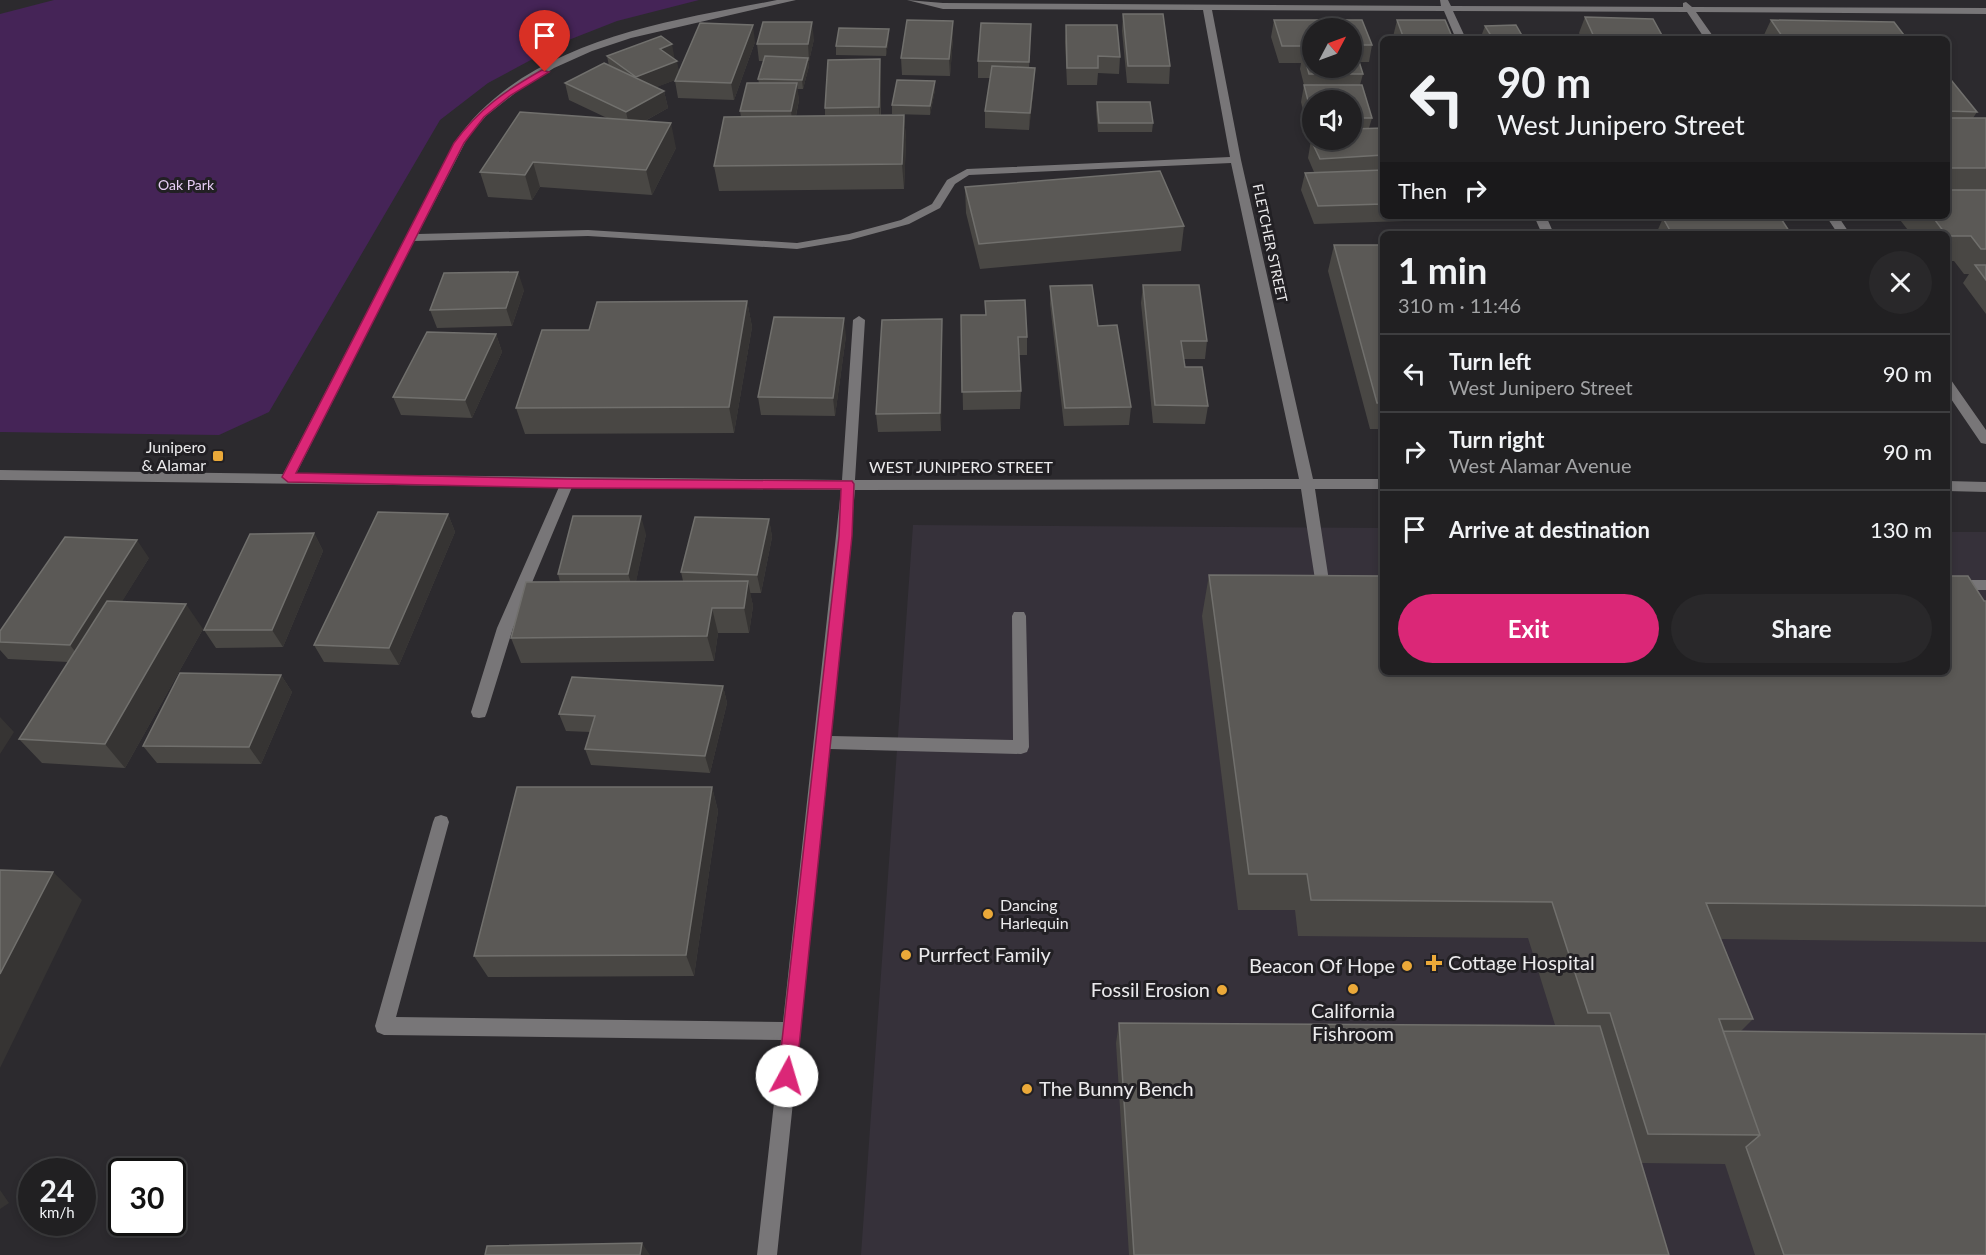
<!DOCTYPE html>
<html lang="en">
<head>
<meta charset="utf-8">
<style>
  :root { --surface:#212022; --page:#29282a; --text:#f1f3f6; --muted:#a2a3a5; --line:#3e3e40; --accent:#db2777 }
  body { margin:0; font-family:Lato,sans-serif; background:var(--page); color:var(--text); height:100vh; display:flex; flex-direction:column; font-size:22px; white-space:nowrap }
  * { box-sizing:border-box; margin:0 }
  p { font-size:20px; color:var(--muted) }
  .icon { flex:none; width:33px; height:33px; fill:none; stroke:currentColor; stroke-width:2; stroke-linecap:round; stroke-linejoin:round }
  .map { position:relative; flex:1; overflow:hidden }
  .drawer { position:absolute; left:1380px; top:231px; width:570px; height:444px; display:flex; flex-direction:column; background:var(--surface); border-radius:9px; box-shadow:0 3px 9px #0003,0 0 0 2px var(--line) }
  .drawer>* { flex:none }
  .hud { position:absolute; left:1380px; top:36px; width:570px; height:183px; border-radius:9px; box-shadow:0 3px 9px #0003,0 0 0 2px var(--line); background:#212022; color:var(--text); overflow:hidden }
  .needle { width:39px; rotate:49deg }
  .tools { position:absolute; left:1302px; top:18px; display:grid; gap:12px }
  .tools a { display:grid; place-items:center; width:60px; height:60px; border-radius:50%; background:var(--surface); box-shadow:0 3px 9px #0003,0 0 0 2px var(--line); font-size:30px }
  .speed { position:absolute; left:18px; top:1158px; display:flex; gap:12px; font-size:30px; font-weight:700; text-align:center }
  .speed>* { display:grid; place-content:center; width:78px; height:78px; border-radius:50%; background:var(--surface); box-shadow:0 3px 9px #0003,0 0 0 2px var(--line); line-height:1 }
  .speed small { font-size:15px; font-weight:400 }
  .speed .limit { border:3px solid #111; border-radius:9px; background:#fff; color:#111 }
  .pin { position:absolute; display:grid; place-items:center; width:51px; height:51px; color:#fff; margin:-62px -26px; border-radius:50% 50% 50% 0; rotate:-45deg; box-shadow:0 0 6px #0007 }
  .pin .icon { rotate:45deg }
  .me { position:absolute; width:66px; margin:-33px; rotate:6deg; stroke-linejoin:round; filter:drop-shadow(0 0 4px #0008) }
  .turn { display:flex; align-items:center; gap:21px; height:126px; padding:0 18px; font-size:27px }
  .turn .icon { width:78px; height:78px; stroke-width:2.5 }
  .turn b { display:block; font-size:42px; line-height:51px }
  .then { display:flex; align-items:center; height:57px; padding:0 18px; background:#0003; gap:12px; font-size:22px }
  .round { display:grid; place-items:center; flex:none; width:63px; height:63px; border-radius:32px; background:var(--page) }
  .headline { display:flex; align-items:center; justify-content:space-between; height:102px; padding:0 18px }
  h1 { font-size:36px; font-weight:700; line-height:45px }
  .cta { display:flex; gap:12px; margin-top:auto; padding:12px 18px }
  .cta a { flex:1; height:69px; border-radius:36px; background:var(--accent); color:#fff; font-size:24px; font-weight:700; line-height:69px; text-align:center }
  .cta a+a { background:var(--page); color:var(--text) }
  ul { padding:0; list-style:none }
  li { display:flex; align-items:center; gap:18px; height:78px; padding:0 18px; border-top:2px solid var(--line) }
  li div { flex:1 }
  li b { display:block; font-size:22px }
  li em { font-style:normal }
  .map>svg:first-child { display:block }
  .built { fill:#36313a }
  .green { fill:#452457 }
  .lines { fill:none; stroke-linecap:round; stroke-linejoin:round }
  .minor { fill:#787678; fill-rule:evenodd }
  .wall { fill:#494744; fill-rule:evenodd }
  .shaded-wall { fill:#363433 }
  .building { fill:#5b5956; stroke:#71706d; stroke-width:1.5 }
  .route { fill:#db2777; stroke:#8e194d; stroke-width:1.5 }
  .poi-dot { fill:#eba939; stroke:#222024; stroke-width:2 }
  .labels { text-anchor:middle; stroke-width:6; stroke-linejoin:round; paint-order:stroke }
  .far-park-label { font-size:14px; fill:#e6cdf5; stroke:#222024 }
  .far-street-label { font-size:14px; fill:#ebeaec; stroke:#222024 }
  .poi-label { font-size:16px; fill:#ebeaec; stroke:#222024; text-anchor:end }
  .street-label { font-size:16px; fill:#ebeaec; stroke:#222024 }
  .near-poi-label { font-size:20px; fill:#ebeaec; stroke:#222024; text-anchor:start }
</style>
</head>
<body>
<div class="map">
<svg width="1986" height="1255" viewBox="0 0 1986 1255">
  <rect width="100%" height="100%" fill="#2c2a2e"/>
  <path class="built" d="M913,525l470,3v144h564v-140h39v723h-1125z"/>
  <path class="green" d="M54,0h645l-82,21 -51,20 -78,42 -48,37 -171,292 -50,23 -219,-3v-418z"/>
  <g class="lines">
    <path class="minor" d="M777,0h19l-165,38 -39,13 -38,17 -35,22 -33,26 -18,21 -50,97 170,-4 209,13 52,-9 52,-14 31,-16 15,-24 20,-11 263,-12 -27,-147 -260,-1 -36,-9 36,3 498,3 -1,-6h8l3,6 232,1v-4l3,-1 6,5 294,1v6l-290,-2 19,27h-10l-18,-27 -234,-1 13,28h-10l-12,-28 -232,-1 29,150 72,319h70v10h-68l14,92 9,1 2,4 -2,4h-20l-2,-4 -15,-97 -446,1 -24,246 182,4 -1,-124 2,-4h10l2,4 3,131 -2,5 -6,2 -191,-5 -53,506h-20l24,-215 -397,-5 -7,-3 -2,-6 58,-204 2,-5 6,-2 6,2 2,5 -53,195 387,5 58,-532 -269,-3 -59,141 -26,84 -2,5 -6,1 -6,-1 -2,-5 26,-84 62,-141 -559,-7v-10l283,4 171,-331c70,-102 210,-121 323,-143zM1231,163l68,316 -444,1 10,-160 -6,-4 -6,4 -11,160 -546,-6 118,-233 174,-5 209,13 53,-9 59,-16 31,-16 15,-24 14,-9z
      M1534,216h12l8,18h-12z
      M1826,216h12l12,18h-12z
      M1947,379l4,1 35,50v14l-5,-1 -34,-50z
      M1947,481l39,1v10l-39,-1z
      M1947,580h39v10h-39z"/>
  </g>
  <path class="wall" d="M1123,14l47,52 -1,18 -42,-1 -5,-52z
    M1585,17l79,22h-82l-3,-6z
    M1274,20h88l10,25 -3,17h-10l4,12 -3,11h2l10,33 -3,10h14v88h83l-1,3 -151,5 -13,-34 4,-17 9,-1 -6,-14 3,-18h41v-40h-40v34h-3l-8,-32 3,-17 -4,-16 1,-6h-22l-8,-26zM1312,28h40v40h-40z
    M1397,20l56,19h-59l-1,-2z
    M1771,20l136,19h-142l-2,-2z
    M1031,24l-2,44 5,17 -5,45 -44,-2v-17l5,-33h-12v-17z
    M1066,25l54,32 -1,17 -21,-1 -1,12h-30l-2,-43z
    M1485,26l39,13h-39l-3,-5z
    M889,37l-3,19 -50,-1v-9z
    M953,38l-3,38 -48,-1 -1,-17z
    M814,39l-5,22h-1l1,5 -6,23h-6l2,11 -3,16h29v-8l56,-32v39h23l2,25 -2,49 -185,2 -5,-25 27,-49 -1,-6 19,-28 -1,-4 6,-18h-5l-2,-17z
    M755,42l-21,58 -56,-2 -3,-17v-1l-19,7 8,4 4,17 -23,13 31,27 -24,47 -112,-8 -8,13 -44,-3 -8,-25 127,-54 -38,-18 -4,-17 44,-17 -2,-10 68,3 4,12z
    M1947,75l30,37 -4,6h13v196l-23,-31 6,-9h-5l-10,-13h-7v-27h-36l-14,-18h50z
    M935,81v9l-5,25 -38,-1v-9z
    M1097,102l56,21 -1,9h-54l-2,-22z
    M965,187l219,39 -3,25 -201,18 -14,-56z
    M1672,216h104v1l15,17h-135l7,-16h10z
    M1334,245h49v184h-13l-42,-158z
    M1143,285l64,56 -2,18h-21l1,8 23,39 -3,18 -52,-1 -12,-120z
    M1050,286l48,40 33,81 -2,18 -65,1 -14,-122z
    M524,290l-12,36 -75,2 -7,-18z
    M747,301l5,26 -18,106 -209,1 -9,-26z
    M961,315l66,22v18h-8l2,36 -1,18 -57,1z
    M496,334l6,18 -30,66 -71,-3 -8,-18z
    M846,336l-11,80 -74,-1 -3,-18z
    M942,337l-1,94 -63,1 -2,-18z
    M448,514l7,18 -56,133 -75,-3 -10,-17z
    M769,519l3,18 -11,56h-11l3,13 -4,27h-31l-4,28 -193,2 -10,-25 49,-56 -2,-8 88,-40 -10,47h47l-2,-9z
    M314,533l9,18 -40,96 -67,1 -12,-18z
    M149,558l-27,43 81,28 -78,139 -83,-5 -23,-24 49,-77 -60,-3 -8,-9v-19z
    M1209,575l174,97 603,-71v341l-265,-3 32,80 -13,13 246,223h-231l-30,-91 -84,-1 28,92h-540l-13,-212 3,-20 436,2 -27,-87 -230,-2 -3,-26h-57l-36,-294z
    M281,675l11,17 -31,72 -104,-1 -14,-17z
    M723,686l4,17 -17,70 -119,-8 -6,-16 5,-17 -24,-1 -7,-17z
    M712,787l6,24 -24,165 -206,1 -14,-21z"/>
  <path class="shaded-wall" d="M953,21v17l-3,38 -1,-17z
    M812,22l2,17 -5,22 -1,-17z
    M753,25l2,17 -21,58 -3,-17z
    M889,29v8l-3,19v-9z
    M672,44l3,17 -15,-12z
    M808,58l1,8 -6,23 -1,-9z
    M880,59l1,17 -1,49 -1,-18z
    M677,61l3,17 -41,16 -3,-17z
    M1035,68l-1,17 -5,45 1,-17z
    M935,81v9l-5,25v-9z
    M797,83l2,17 -6,29 -2,-18z
    M664,91l4,17 -38,21 -4,-17z
    M904,115l2,25 -2,49 -2,-25z
    M671,123l5,25 -24,47 -6,-25z
    M533,162l7,25 -8,13 -7,-25z
    M518,272l6,18 -12,36 -6,-18z
    M747,301l5,26 -18,106 -5,-26z
    M844,318l2,18 -11,80 -2,-18z
    M942,319v18l-1,94 -1,-18z
    M496,334l6,18 -30,66 -7,-18z
    M448,514l7,18 -56,133 -10,-17z
    M641,516l5,18 -12,58 -6,-18z
    M769,519l3,18 -11,56 -4,-18z
    M314,533l9,18 -40,96 -11,-17z
    M137,540l12,18 -65,105 -14,-18z
    M748,581l5,25 -4,27 -5,-25z
    M186,604l17,25 -78,139 -20,-24z
    M712,608l6,25 -4,28 -7,-25z
    M281,675l11,17 -31,72 -12,-17z
    M723,686l4,17 -17,70 -5,-17z
    M0,717l14,15 -14,22z
    M712,787l6,24 -24,165 -8,-21z
    M53,872l29,28 -82,168v-94z
    M0,1190l9,13 -9,6z
    M642,1243l8,12h-10z"/>
  <path class="building" d="M1123,14h40l7,52h-42z
    M1585,17l68,2 11,20h-69z
    M907,20l46,1 -4,38 -48,-1z
    M1274,20h88l10,25h-20v-17h-40v18h-30z
    M1397,20h48l8,19h-49z
    M1771,20l123,2 13,17h-123z
    M763,22h49l-4,22h-51z
    M700,23l53,2 -22,58 -56,-2z
    M981,23l50,1 -2,38 -51,-1z
    M1066,25h51l3,32 -22,-1v12h-31z
    M1516,25l8,14h-31l-8,-13z
    M839,28l50,1 -3,18 -50,-1z
    M661,36l11,8 -12,5 17,12 -41,16 -29,-21z
    M1303,52h9v16h40v-16h4l7,22h-54z
    M765,56l43,2 -6,22 -44,-1z
    M880,59l-1,48 -54,1 3,-48z
    M604,63l60,28 -38,21 -61,-29z
    M992,66l43,2 -5,45 -45,-2z
    M1947,75l30,37 -30,-1z
    M897,80l38,1 -5,25 -38,-1z
    M747,83h50l-6,28h-51z
    M1304,85h58l10,33h-20v-18h-40v16z
    M1097,102h53l3,21h-54z
    M520,112l151,11 -25,47 -113,-8 -8,13 -45,-3z
    M904,115l-2,49 -188,2 10,-49z
    M1947,118h39v50h-39z
    M1383,128v27l-63,4 -9,-19h41v-11z
    M1383,170v34l-65,2 -13,-33z
    M1160,171l24,55 -205,18 -14,-57z
    M1947,190h39v59h-5l-10,-13h-24l-15,-20h15z
    M1780,217l11,17h-119l-9,-16z
    M1334,245h49v158h-6z
    M1975,265h11v15z
    M518,272l-12,36 -76,2 14,-37z
    M1092,285l6,41 19,-1 14,82 -66,1 -15,-122z
    M1143,285h56l8,56h-26l4,26h17l6,39 -53,-1z
    M1025,300l2,37h-9l3,54 -59,1 -1,-77h25l-1,-14z
    M747,301l-18,106 -213,1 26,-78h47l8,-28z
    M774,317l70,1 -11,80 -75,-1z
    M942,319l-2,94 -64,1 6,-94z
    M427,332l69,2 -31,66 -72,-3z
    M378,512l70,2 -59,134 -75,-3z
    M573,516h68l-13,58h-70z
    M695,517l74,2 -12,56 -76,-3z
    M314,533l-42,97h-68l46,-96z
    M65,537l72,3 -67,105 -70,-3v-11z
    M1209,575l174,1v96h564v-96h21l16,25h2v305l-280,-3 47,116h-34l41,116 -112,-1 -38,-121h-22l-36,-111 -241,-2 -4,-26h-58z
    M748,581l-4,27h-32l-5,28 -196,2 15,-56z
    M107,601l79,3 -81,140 -86,-5z
    M180,673l101,2 -32,72 -106,-1z
    M572,677l151,9 -18,70 -120,-7 10,-33 -36,-2z
    M517,787h195l-26,168 -212,1z
    M0,870l53,2 -53,102z
    M1119,1023l481,3 69,229h-535z
    M1723,1031l263,3v221h-202l-38,-108 14,-12z
    M642,1243l-2,12h-155l2,-9z"/>
  <path class="route" d="M542,70l7,2 -38,23 -27,22 -20,26 -168,330 271,6 285,2 2,3 -2,52 -56,540 -3,6 -6,2 -6,-2 -3,-6 61,-540 2,-47 -274,-1 -279,-6 -6,-5 172,-334c26,-35 51,-52 88,-73z"/>
  <g class="poi-dot">
    <rect x="212" y="450" width="12" height="12" rx="3"/>
    <circle cx="988" cy="914" r="6"/>
    <circle cx="906" cy="955" r="6"/>
    <path d="M1431 954h6v6h6v6h-6v6h-6v-6h-6v-6h6z"/>
    <circle cx="1407" cy="966" r="6"/>
    <circle cx="1353" cy="989" r="6"/>
    <circle cx="1222" cy="990" r="6"/>
    <circle cx="1027" cy="1089" r="6"/>
  </g>
  <g class="labels">
    <g class="far-park-label">
      <text x="186" y="190">Oak Park</text>
    </g>
    <g class="far-street-label">
      <text transform="translate(1270 243) rotate(78)" y="5">FLETCHER STREET</text>
    </g>
    <g class="poi-label">
      <text x="206" y="453">Junipero<tspan x="206" dy="18">&amp; Alamar</tspan></text>
      <text x="1000" y="911" text-anchor="start">Dancing<tspan x="1000" dy="18">Harlequin</tspan></text>
    </g>
    <g class="street-label">
      <text x="961" y="473">WEST JUNIPERO STREET</text>
    </g>
    <g class="near-poi-label">
      <text x="918" y="962">Purrfect Family</text>
      <text x="1448" y="970">Cottage Hospital</text>
      <text x="1395" y="973" text-anchor="end">Beacon Of Hope</text>
      <text x="1210" y="997" text-anchor="end">Fossil Erosion</text>
      <text x="1353" y="1018" text-anchor="middle">California<tspan x="1353" dy="23">Fishroom</tspan></text>
      <text x="1039" y="1096">The Bunny Bench</text>
    </g>
  </g>
</svg>
<div class="tools">
<a><svg class="needle" viewBox="-14 -14 28 28"><path d="M0-13l5 13h-10z" fill="#e53935"/><path d="M0 13l5-13h-10z" fill="#a2a3a5"/></svg></a>
<a><svg class="icon" aria-label="sound" viewBox="0 0 24 24"><path d="M4 9h4l5-4v14l-5-4H4zM17 9q2 3 0 6"/></svg></a>
</div>
<div class="speed"><div>24<small>km/h</small></div><div class="limit">30</div></div>
<div class="pin" style="left:545px;top:72px;background:#d93025"><svg class="icon" aria-label="arrive" viewBox="0 0 24 24"><path d="M6 21V4h12l-3 4 3 4H6"/></svg></div>
<svg class="me" style="left:787px;top:1076px" viewBox="-20 -20 40 40"><circle r="19" fill="#fff"/><path d="M0-13L10 11 0 6-10 11z" fill="#db2777"/></svg>
<div class="hud">
<div class="turn"><svg class="icon" aria-label="left" viewBox="0 0 24 24"><path d="M17 20v-9H6M10 6l-5 5 5 5"/></svg><div><b>90 m</b>West Junipero Street</div></div>
<div class="then">Then<svg class="icon" aria-label="right" viewBox="0 0 24 24"><path d="M7 20v-9h11M14 6l5 5-5 5"/></svg></div>
</div>
<section class="drawer">
<div class="headline"><div><h1>1 min</h1><p>310 m · 11:46</p></div><a class="round"><svg class="icon" aria-label="close" viewBox="0 0 24 24"><path d="M6 6l12 12M18 6L6 18"/></svg></a></div>
<ul>
<li><svg class="icon" aria-label="left" viewBox="0 0 24 24"><path d="M17 20v-9H6M10 6l-5 5 5 5"/></svg><div><b>Turn left</b><p>West Junipero Street</p></div><em>90 m</em></li>
<li><svg class="icon" aria-label="right" viewBox="0 0 24 24"><path d="M7 20v-9h11M14 6l5 5-5 5"/></svg><div><b>Turn right</b><p>West Alamar Avenue</p></div><em>90 m</em></li>
<li><svg class="icon" aria-label="arrive" viewBox="0 0 24 24"><path d="M6 21V4h12l-3 4 3 4H6"/></svg><div><b>Arrive at destination</b></div><em>130 m</em></li>
</ul>
<div class="cta"><a>Exit</a><a>Share</a></div>
</section>
</div>
</body>
</html>
